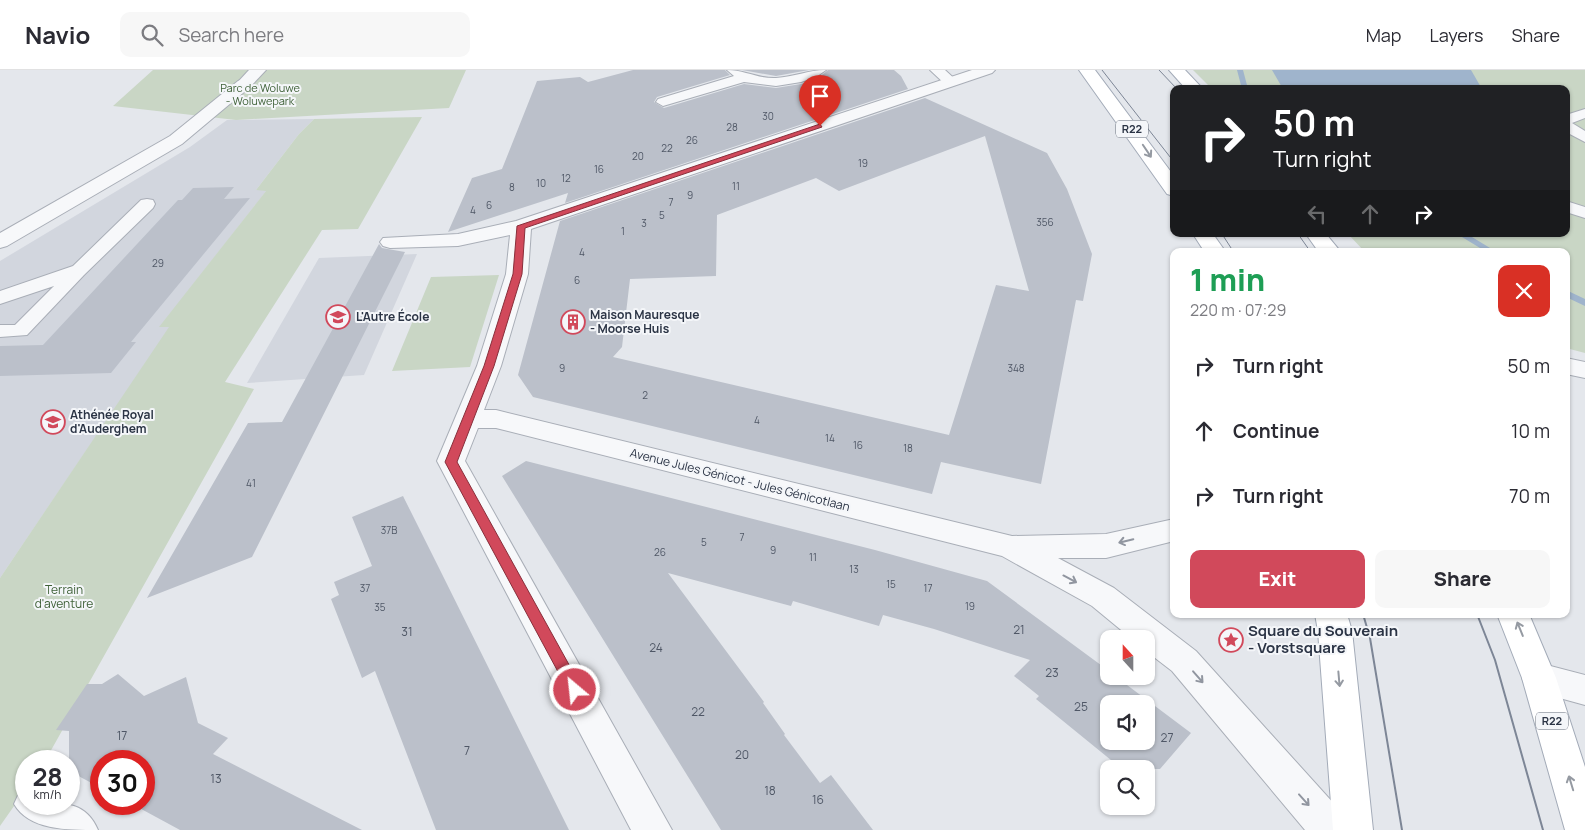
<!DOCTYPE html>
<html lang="en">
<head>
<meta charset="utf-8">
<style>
  :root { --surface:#fff; --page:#f7f7f7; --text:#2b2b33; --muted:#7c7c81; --line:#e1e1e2; --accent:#d1495b }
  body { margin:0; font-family:Manrope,sans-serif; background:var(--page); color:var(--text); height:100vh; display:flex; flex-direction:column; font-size:19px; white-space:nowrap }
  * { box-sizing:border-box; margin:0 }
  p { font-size:16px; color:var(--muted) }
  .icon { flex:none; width:28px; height:28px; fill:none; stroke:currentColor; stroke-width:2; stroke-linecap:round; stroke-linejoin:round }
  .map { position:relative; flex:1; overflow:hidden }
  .side { position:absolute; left:1170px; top:178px; width:400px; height:370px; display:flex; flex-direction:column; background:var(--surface); border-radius:10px; box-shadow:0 1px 4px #0004 }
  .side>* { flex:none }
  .hud { position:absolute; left:1170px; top:15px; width:400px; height:152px; border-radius:10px; box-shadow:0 1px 4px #0004; background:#202124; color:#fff; overflow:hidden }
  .needle { width:32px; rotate:339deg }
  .buttons { position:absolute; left:1100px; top:560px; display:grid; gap:10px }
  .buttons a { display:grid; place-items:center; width:55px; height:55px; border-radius:10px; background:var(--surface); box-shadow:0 1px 4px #0004; font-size:25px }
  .speed { position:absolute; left:15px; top:680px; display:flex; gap:10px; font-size:25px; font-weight:700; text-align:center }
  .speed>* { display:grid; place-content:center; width:65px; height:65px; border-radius:50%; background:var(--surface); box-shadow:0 1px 4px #0004; line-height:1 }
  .speed small { font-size:12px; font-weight:400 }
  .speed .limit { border:8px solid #d22; background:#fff; color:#111 }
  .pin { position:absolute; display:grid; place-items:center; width:42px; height:42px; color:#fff; margin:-51px -21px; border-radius:50% 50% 50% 0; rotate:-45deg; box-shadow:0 0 5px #0007 }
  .pin .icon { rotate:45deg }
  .me { position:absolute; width:55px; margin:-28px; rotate:332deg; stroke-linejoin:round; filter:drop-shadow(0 0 4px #0008) }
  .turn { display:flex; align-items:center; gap:18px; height:105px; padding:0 20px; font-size:22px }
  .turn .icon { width:65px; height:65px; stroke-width:2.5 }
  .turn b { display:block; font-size:35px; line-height:42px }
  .lanes { display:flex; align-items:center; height:48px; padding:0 20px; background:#0003; justify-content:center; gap:25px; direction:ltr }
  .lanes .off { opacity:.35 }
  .round { display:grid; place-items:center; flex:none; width:52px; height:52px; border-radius:10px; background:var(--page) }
  .headline { display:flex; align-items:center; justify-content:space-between; height:85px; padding:0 20px }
  h1 { font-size:30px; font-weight:800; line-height:38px; color:#1e9e55 }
  .action { display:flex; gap:10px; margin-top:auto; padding:10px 20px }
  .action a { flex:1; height:58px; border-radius:10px; background:var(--accent); color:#fff; font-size:20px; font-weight:800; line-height:58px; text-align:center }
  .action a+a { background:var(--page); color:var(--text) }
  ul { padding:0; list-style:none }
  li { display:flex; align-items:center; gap:15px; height:65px; padding:0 20px }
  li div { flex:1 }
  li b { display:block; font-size:19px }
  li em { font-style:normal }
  header { display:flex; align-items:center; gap:30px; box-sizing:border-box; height:70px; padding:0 25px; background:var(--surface); border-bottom:1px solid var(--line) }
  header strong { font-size:24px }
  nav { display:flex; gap:28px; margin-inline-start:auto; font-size:18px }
  .search { width:350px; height:45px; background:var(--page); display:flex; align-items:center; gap:12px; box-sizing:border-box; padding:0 18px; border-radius:10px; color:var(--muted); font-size:19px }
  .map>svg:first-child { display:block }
  .built { fill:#d2d6de }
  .green { fill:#c9d6c5 }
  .water { fill:#9fb4cc }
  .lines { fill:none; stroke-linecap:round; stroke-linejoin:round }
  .stream { fill:#9fb4cc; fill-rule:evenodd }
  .building { fill:#bbc0ca; fill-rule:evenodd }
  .service-casing { stroke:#a9aeb7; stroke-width:2 }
  .pedestrian-casing { stroke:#a9aeb7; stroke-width:2 }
  .minor-casing { stroke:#a9aeb7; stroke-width:2 }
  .primary-casing { stroke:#a3abb8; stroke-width:2 }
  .service { fill:#f7f8fa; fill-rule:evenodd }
  .pedestrian { fill:#f7f8fa; fill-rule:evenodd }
  .minor { fill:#f7f8fa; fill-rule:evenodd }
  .primary { fill:#fff; fill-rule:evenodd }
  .tram-far1 { stroke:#7d8696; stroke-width:1 }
  .tram { stroke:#7d8696; stroke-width:2 }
  .oneway { stroke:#959aa2 }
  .oneway2 { stroke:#9196a0 }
  .route { fill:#d1495b; stroke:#882f3b }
  .labels { text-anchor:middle; stroke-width:4; stroke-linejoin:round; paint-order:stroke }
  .number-label { font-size:10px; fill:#4f5766 }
  .far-park-label { font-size:11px; fill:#3f6138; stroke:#f4f6f9 }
  .shield { fill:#f4f6f9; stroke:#676e7b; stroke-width:1 }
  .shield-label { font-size:11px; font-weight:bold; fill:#2b3445 }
  .poi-label { font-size:12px; font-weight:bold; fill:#2b3445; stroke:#f4f6f9; text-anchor:start }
  .street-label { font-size:12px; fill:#2b3445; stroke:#f4f6f9 }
  .park-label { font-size:12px; fill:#3f6138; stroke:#f4f6f9 }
  .near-number-label { font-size:12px; fill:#4f5766 }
  .near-poi-label { font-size:15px; font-weight:bold; fill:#2b3445; stroke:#f4f6f9; text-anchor:start }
</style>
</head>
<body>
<header>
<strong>Navio</strong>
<div class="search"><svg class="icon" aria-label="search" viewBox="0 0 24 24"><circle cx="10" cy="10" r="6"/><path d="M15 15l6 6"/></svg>Search here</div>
<nav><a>Map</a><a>Layers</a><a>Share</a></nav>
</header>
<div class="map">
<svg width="1585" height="760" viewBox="0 0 1585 760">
  <rect width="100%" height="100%" fill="#e4e7ec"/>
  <path class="built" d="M314,49l-15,15 -43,56h11l-107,137h10l-170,251v-317l190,-114 37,-27z
    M417,184l-53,121 -117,8 72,-125z"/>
  <path class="green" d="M153,0h313l-17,38 -213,12 -123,-14z
    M1193,0h392v283l-19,-5v-97h-202l-16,-17h218v-145h-354z
    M422,47l-64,112 -36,1 -97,152 29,7 -209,372h-19v28l-26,37v-248l169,-251h-10l107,-136 -10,-1 43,-56 15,-15z
    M499,205l-29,92 -78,4 39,-94z"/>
  <path class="water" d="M1272,0h199l11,19h-199z"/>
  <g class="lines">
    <path class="stream" d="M1237,0h6l5,19h-6z
      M1457,164h10l28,17h-10z
      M1566,220l19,9v7l-19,-9z"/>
  </g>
  <path class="building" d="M633,0h92l5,5 -73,22 -3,5 10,6 80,-24 32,4 25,-4 16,-5 11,-9h66l7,6 7,13 -343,114 3,-10 -120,39 24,-54 30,-9 35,-88 43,-4 8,5z
    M742,0h67l-33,6z
    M925,28l122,55 20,36 25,65 -9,47 -7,-1 -35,184 -100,-22 -9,32 -399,-97 -15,-22 42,-154zM985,66l44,155 -33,-6 -47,150 -336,-78 9,-10 8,-68 86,-3 1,-61 99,-37 23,13z
    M234,117l-10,12 26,-1 -119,144h5l-25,31 -111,3v-30l43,-1 135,-145h4l11,-12z
    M379,174l3,4 23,4 -153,305 -105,41 101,-175 34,-1z
    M526,391l349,89 112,31 122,90v5h6l76,57 -31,36h-38l-86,-70 3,-3 -25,-20 16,-16 -96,-31 -51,-14 -4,11 -86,-25 -2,5 -123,-33 96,129 -1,1 22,31 -1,1 36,48 11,-8 42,55h-152l-219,-354zM1109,634h37v37h-37z
    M403,426l36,72 130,262h-133l-61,-159 -13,7 -31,-79 8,-4 -5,-13 38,-16 -20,-49z
    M118,604l26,22 42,-19 12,46 30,15 -15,16 149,76h-182l-48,-26h12v-43h-43v27l-32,-17v-40l-13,-1 31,-46h15z"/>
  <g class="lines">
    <g class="service-casing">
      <path id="service" d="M727,0c18,0 31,9 49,8 18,-1 32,-8 50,-8l-10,7 -15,5 -25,4 -32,-4 -81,24 -7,-4 2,-3 76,-23z
        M930,0h15l13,12 -2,3h-10z
        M1585,39v9l-13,5 13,8v11l-19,-10v-17z
        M147,129l6,1 2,4 -2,4 -69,67 -57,60 -27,2v-12h15l39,-39 -54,18v-13l73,-25 68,-66z
        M1566,131l19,6v11l-19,-6z"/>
    </g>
    <g class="pedestrian-casing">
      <path id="pedestrian" d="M249,0h17l-16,17h-12l-2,-3z"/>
    </g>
    <g class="minor-casing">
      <path id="minor" d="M972,0h23l-3,3 -461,156 -3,45 -27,92 -17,44h12l516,126 94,-2 68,-15v22l-68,17h-48l56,30 82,63 149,165 6,14h-46l-133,-159 -26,-20v-12h-14l-40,-33 -90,-50 -506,-128h-18l-13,33 207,369h-41l-194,-369 40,-95 29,-92 4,-39 -52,11 -68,2 -7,-2 -3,-4 3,-4 75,-4 58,-13z
        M244,9l8,5 -2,3 -68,57 -175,102 -7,2v-15l170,-97 68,-55z
        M1566,288l19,4v16l-19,-4z
        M1539,593l46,12v30l-58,-16 -5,-11 5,-11z
        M26,718v16c31,0 58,-7 72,26 -32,0 -69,0 -84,-26l6,-13z"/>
    </g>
    <g class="primary-casing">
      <path id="primary" d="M1079,0h16l79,106v20l-7,-2z
        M1169,0h16l18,19h-17z
        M1193,164h20l12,17h-21z
        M1306,164h20l14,17h-22z
        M1315,544h32l5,17 21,199h-40l-15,-199z
        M1497,544h32l27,64 29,89v63h-20l-43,-152z"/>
    </g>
    <use href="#service" class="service"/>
    <use href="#pedestrian" class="pedestrian"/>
    <use href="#minor" class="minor"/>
    <use href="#primary" class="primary"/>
    <path class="tram-far1" d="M1102,0l72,92
      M1159,0l18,19
      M1222,164l11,17
      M1298,164l12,17"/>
    <path class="tram" d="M1363,544l7,24 32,192
      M1477,544l18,46 48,170"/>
  </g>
  <defs><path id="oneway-shaft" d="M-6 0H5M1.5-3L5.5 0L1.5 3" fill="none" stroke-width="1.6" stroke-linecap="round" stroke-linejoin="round" transform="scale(1.25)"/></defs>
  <g class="oneway">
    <use href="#oneway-shaft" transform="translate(1147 81) rotate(56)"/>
    <use href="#oneway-shaft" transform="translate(1520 559) rotate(-112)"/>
    <use href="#oneway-shaft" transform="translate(1339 609) rotate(85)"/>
    <use href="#oneway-shaft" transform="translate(1571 713) rotate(-107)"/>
  </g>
  <g class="oneway2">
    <use href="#oneway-shaft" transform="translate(1126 471) rotate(167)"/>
    <use href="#oneway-shaft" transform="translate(1070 509) rotate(28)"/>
    <use href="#oneway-shaft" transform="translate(1198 607) rotate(49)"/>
    <use href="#oneway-shaft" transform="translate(1304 730) rotate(48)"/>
  </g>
  <path class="route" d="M820,54l2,3 -297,101 -3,46 -28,92 -37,96 126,228 -2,4 -6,2 -5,-2 -125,-232 39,-96 29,-92 4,-48z"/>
  <defs>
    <g id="school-ring" transform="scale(1.25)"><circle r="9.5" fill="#f4f6f9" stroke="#d1495b" stroke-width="1.5"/><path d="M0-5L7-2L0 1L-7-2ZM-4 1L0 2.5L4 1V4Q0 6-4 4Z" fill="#d1495b"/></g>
    <g id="building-ring" transform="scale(1.25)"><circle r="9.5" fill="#f4f6f9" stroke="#d1495b" stroke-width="1.5"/><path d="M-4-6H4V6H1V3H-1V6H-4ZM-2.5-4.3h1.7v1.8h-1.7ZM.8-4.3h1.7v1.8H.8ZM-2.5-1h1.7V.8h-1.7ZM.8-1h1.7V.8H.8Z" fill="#d1495b"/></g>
    <g id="sight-ring" transform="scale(1.25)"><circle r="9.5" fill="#f4f6f9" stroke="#d1495b" stroke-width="1.5"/><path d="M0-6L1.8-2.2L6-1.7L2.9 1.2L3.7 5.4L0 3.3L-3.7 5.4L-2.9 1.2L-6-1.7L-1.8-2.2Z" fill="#d1495b"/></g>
  </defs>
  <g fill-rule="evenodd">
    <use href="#school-ring" x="338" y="247"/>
    <use href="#building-ring" x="573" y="252"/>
    <use href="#school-ring" x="53" y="352"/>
    <use href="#sight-ring" x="1231" y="570"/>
  </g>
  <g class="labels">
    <g class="number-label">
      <text x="768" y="50">30</text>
      <text x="732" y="61">28</text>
      <text x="692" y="74">26</text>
      <text x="667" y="82">22</text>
      <text x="638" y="90">20</text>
      <text x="863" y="97">19</text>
      <text x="599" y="103">16</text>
      <text x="566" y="112">12</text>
      <text x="541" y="117">10</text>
      <text x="736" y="120">11</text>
      <text x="512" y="121">8</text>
      <text x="690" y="129">9</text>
      <text x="671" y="136">7</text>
      <text x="489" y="139">6</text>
      <text x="473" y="144">4</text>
      <text x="662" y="149">5</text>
      <text x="1045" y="156">356</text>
      <text x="644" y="157">3</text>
      <text x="623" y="165">1</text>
      <text x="582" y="186">4</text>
      <text x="158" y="197">29</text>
      <text x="577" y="214">6</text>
      <text x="562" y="302">9</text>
      <text x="1016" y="302">348</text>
      <text x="645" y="329">2</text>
      <text x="757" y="354">4</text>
      <text x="830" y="372">14</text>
      <text x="858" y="379">16</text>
      <text x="908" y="382">18</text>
      <text x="251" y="417">41</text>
      <text x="389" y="464">37B</text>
      <text x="742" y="471">7</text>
      <text x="704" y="476">5</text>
      <text x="773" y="484">9</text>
      <text x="660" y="486">26</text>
      <text x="813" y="491">11</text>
      <text x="854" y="503">13</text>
      <text x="891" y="518">15</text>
      <text x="365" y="522">37</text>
      <text x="928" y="522">17</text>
      <text x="970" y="540">19</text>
      <text x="380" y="541">35</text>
    </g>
    <g class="far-park-label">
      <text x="260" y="22">Parc de Woluwe<tspan x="260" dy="13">- Woluwepark</tspan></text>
    </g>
    <g class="shield">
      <rect x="1116" y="50.5" width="32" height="17" rx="4"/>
      <rect x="1536" y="642.5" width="32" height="17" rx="4"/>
    </g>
    <g class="shield-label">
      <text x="1132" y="63">R22</text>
      <text x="1552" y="655">R22</text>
    </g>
    <g class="poi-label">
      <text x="590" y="249">Maison Mauresque<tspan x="590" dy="14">- Moorse Huis</tspan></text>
      <text x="356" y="251">L'Autre École</text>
      <text x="70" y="349">Athénée Royal<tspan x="70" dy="14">d'Auderghem</tspan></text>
    </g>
    <g class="street-label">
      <text transform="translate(740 410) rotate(14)" y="4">Avenue Jules Génicot - Jules Génicotlaan</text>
    </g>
    <g class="park-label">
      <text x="64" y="524">Terrain<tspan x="64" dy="14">d'aventure</tspan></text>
    </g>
    <g class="near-number-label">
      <text x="1019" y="564">21</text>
      <text x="407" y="566">31</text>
      <text x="656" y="582">24</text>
      <text x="1052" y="607">23</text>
      <text x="1081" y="641">25</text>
      <text x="698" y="646">22</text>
      <text x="122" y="670">17</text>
      <text x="1167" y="672">27</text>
      <text x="467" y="685">7</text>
      <text x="742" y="689">20</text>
      <text x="216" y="713">13</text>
      <text x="770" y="725">18</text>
      <text x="818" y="734">16</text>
    </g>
    <g class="near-poi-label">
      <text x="1248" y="566">Square du Souverain<tspan x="1248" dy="17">- Vorstsquare</tspan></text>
    </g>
  </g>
</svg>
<div class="buttons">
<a><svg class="needle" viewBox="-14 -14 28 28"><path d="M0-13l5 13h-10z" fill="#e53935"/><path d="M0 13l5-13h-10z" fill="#7c7c81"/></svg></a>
<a><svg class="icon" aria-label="sound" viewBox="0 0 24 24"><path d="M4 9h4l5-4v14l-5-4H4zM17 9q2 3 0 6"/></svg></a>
<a><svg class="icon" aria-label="search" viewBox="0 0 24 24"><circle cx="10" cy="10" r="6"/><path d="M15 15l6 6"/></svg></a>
</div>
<div class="speed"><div>28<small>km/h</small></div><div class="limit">30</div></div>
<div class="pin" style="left:820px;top:56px;background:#d93025"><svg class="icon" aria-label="arrive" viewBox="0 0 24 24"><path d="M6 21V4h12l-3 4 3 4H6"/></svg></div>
<svg class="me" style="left:575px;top:620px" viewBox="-20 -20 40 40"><circle r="17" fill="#d1495b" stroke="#fff" stroke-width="3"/><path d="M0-11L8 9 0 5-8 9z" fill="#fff"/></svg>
<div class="hud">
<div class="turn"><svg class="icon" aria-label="right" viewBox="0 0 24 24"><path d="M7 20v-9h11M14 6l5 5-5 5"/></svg><div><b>50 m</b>Turn right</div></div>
<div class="lanes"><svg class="icon off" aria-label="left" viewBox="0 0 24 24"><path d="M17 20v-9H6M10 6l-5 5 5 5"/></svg><svg class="icon off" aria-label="ahead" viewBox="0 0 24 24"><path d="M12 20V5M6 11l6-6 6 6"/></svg><svg class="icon" aria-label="right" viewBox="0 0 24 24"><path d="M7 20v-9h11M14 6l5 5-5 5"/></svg></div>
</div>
<section class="side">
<div class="headline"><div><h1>1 min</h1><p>220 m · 07:29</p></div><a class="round" style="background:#d93025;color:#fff"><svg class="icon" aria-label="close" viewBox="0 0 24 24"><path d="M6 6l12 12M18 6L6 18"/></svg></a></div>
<ul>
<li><svg class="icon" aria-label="right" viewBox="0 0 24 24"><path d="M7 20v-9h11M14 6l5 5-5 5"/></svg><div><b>Turn right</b></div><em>50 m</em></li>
<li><svg class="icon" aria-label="ahead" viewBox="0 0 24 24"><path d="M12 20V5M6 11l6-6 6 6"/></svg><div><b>Continue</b></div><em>10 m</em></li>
<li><svg class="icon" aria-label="right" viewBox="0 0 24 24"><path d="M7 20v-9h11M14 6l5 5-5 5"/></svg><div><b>Turn right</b></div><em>70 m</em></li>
</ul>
<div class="action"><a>Exit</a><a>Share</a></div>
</section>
</div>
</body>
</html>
